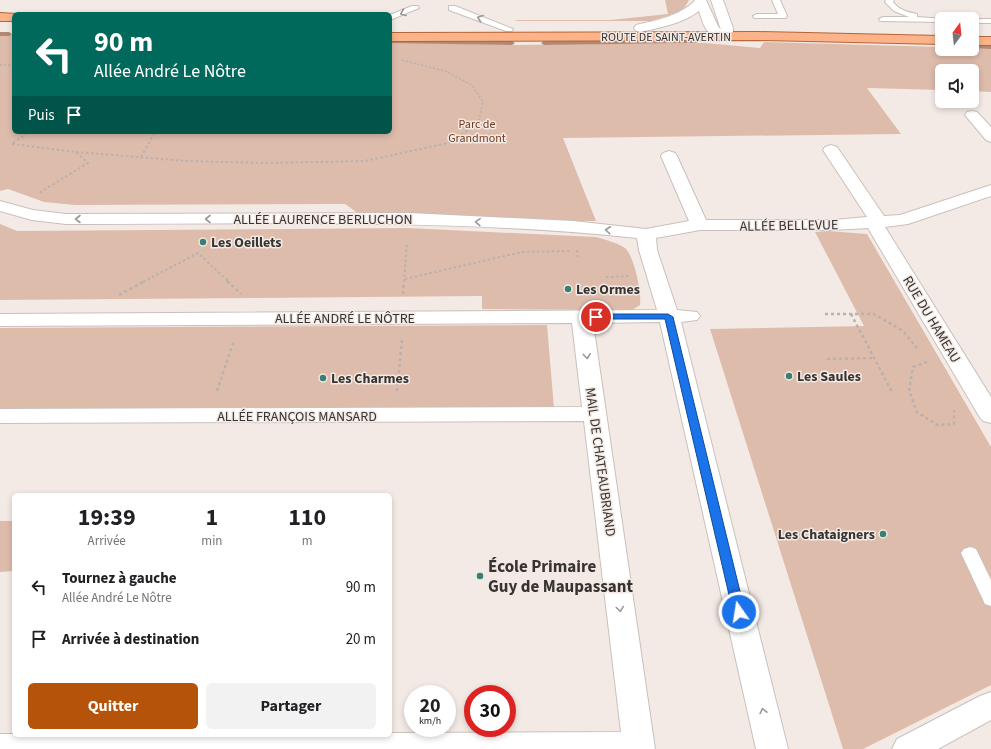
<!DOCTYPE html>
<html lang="fr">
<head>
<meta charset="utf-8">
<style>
  :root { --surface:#fff; --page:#f2f2f2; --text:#202124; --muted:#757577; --accent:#b45309 }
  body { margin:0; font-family:"Source Sans 3",sans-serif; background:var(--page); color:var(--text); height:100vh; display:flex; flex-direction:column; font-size:15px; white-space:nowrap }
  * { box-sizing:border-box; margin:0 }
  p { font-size:13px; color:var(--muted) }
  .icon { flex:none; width:22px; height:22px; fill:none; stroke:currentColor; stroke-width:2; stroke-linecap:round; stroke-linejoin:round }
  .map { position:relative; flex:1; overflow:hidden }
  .sheet { position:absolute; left:12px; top:493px; width:380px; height:244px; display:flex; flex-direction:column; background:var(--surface); border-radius:6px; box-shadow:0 2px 6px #0003 }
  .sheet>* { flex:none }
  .guide { position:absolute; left:12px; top:12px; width:380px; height:122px; border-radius:6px; box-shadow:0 2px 6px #0003; background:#00695c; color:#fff; overflow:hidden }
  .needle { width:26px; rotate:15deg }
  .fabs { position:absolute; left:935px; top:12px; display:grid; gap:8px }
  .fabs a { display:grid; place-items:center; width:44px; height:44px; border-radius:6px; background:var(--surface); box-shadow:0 2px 6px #0003; font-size:20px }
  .speed { position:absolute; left:404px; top:685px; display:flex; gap:8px; font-size:20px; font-weight:700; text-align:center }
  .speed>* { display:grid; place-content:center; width:52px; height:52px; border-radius:50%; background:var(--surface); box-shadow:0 2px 6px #0003; line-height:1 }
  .speed small { font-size:10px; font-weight:400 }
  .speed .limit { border:6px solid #d22; background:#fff; color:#111 }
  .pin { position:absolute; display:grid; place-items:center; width:34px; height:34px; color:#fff; margin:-17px; border:2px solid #fff; border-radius:50%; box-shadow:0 1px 4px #0007 }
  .me { position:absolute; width:44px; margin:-22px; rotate:347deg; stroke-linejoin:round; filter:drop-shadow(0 0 3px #0008) }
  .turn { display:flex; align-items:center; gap:14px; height:84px; padding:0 16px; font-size:18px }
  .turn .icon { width:52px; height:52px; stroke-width:2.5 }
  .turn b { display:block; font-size:28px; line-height:34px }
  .then { display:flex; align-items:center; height:38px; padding:0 16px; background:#0003; gap:8px; font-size:15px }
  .eta { display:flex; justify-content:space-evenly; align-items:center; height:68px; text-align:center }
  .eta b { font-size:24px; font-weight:700; line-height:28px }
  .primary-button { display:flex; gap:8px; margin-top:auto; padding:8px 16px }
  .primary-button a { flex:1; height:46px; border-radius:6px; background:var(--accent); color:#fff; font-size:16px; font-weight:700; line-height:46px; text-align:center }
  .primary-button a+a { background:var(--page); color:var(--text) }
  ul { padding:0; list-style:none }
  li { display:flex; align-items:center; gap:12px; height:52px; padding:0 16px }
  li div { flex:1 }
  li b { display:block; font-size:15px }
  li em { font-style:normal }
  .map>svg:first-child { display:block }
  .green { fill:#debcac }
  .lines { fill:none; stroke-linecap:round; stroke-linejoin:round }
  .stream { fill:#b38974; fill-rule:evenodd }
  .service-casing { stroke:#c9c0bb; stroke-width:2 }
  .minor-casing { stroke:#c9c0bb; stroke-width:2 }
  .primary-casing { stroke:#b56537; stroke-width:2 }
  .path-far2 { stroke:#b9b1ad; stroke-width:1.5; stroke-dasharray:2 2; stroke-linecap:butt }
  .path-far1 { stroke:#b9b1ad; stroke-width:2; stroke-dasharray:2.5 2.5; stroke-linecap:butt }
  .path { stroke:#b9b1ad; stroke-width:2.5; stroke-dasharray:3 3; stroke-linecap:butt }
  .service { fill:#fff; fill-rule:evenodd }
  .minor { fill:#fff; fill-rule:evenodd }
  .primary { fill:#fcb389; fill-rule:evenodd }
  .oneway { stroke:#9a9998 }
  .route { fill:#1a73e8; stroke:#114b97 }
  .poi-dot { fill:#397f75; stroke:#f4eae5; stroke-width:1.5 }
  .labels { text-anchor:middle; stroke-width:3; stroke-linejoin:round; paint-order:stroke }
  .far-street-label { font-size:12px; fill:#363331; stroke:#f4eae5 }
  .far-park-label { font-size:12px; fill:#72391a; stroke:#f4eae5 }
  .street-label { font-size:14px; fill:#363331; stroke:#f4eae5 }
  .poi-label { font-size:14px; font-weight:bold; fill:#363331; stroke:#f4eae5; text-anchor:start }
  .near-poi-label { font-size:17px; font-weight:bold; fill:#363331; stroke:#f4eae5; text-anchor:start }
</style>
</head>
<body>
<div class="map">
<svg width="991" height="749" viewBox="0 0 991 749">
  <rect width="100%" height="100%" fill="#f4eae5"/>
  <path class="green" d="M665,0h24l-4,7 -8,6 -27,8h-132l-4,-1h97l57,-6z
    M0,35h14v97h376v-90l125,3 190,-2 55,5 4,-6 178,5v2l49,-1v44l-19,-1v-20h-30v19l-75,-2 34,46 -338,4 33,83h-69l-168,-7 -14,-10 -270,1 -31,-3 -36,-13 -8,2z
    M0,224l17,7 390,-3 189,9c10,3 20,5 29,11 9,7 17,46 15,57l-8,5 -150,-1v-13l-482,4z
    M828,231l39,3 124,213v238l-128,64h-20l-133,-420 154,-3 -49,-94z
    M547,325l7,83 -554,2v-82z
    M0,521h14v50l-14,1z"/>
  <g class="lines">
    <path class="stream" d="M0,32h9l3,2 -3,2h-9z
      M390,39l122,2 3,2 -3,2 -122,-2z
      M695,40l3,2 -1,1 -153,2 -3,-2 3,-2z
      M972,44l19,1v4l-19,-1z"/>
    <g class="service-casing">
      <path id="service" d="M772,0h8l7,16 -1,2h-32l-1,-2 4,-2h21z
        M886,0h8l-1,2c6,8 14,10 24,12v3l28,2h-3v3l-62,-1 -1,-2 4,-2h26l-15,-6 -9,-9z
        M412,6h6l1,2 -29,12v-5z
        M449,6h6l58,23 -1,2h-6l-57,-21z
        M971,19h20v4h-19v-4z
        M970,547l6,2 15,31v26l-6,-2 -24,-51 3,-4z"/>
    </g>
    <g class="minor-casing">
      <path id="minor" d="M694,0h12l12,26 3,4 -10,-30h12l10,28v5c-7,11 -20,6 -27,-4 -3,-5 -5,-12 -7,-18 -17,13 -38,16 -59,21l-4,-1 -2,-3 2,-3c21,-5 41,-8 59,-24z
        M972,111l5,1 14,15v15l-5,-2 -21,-25 2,-3z
        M831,145l6,2 47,69 16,-1 91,-30v11l-83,28 -23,3 106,170v26l-8,-2 -4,-5 -111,-188 -35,2h-133l-44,8 1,12 20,60 20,2 3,4 -3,4 -16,2 107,427h-32l-96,-427 -67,1 62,426h-655v-15l390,1v-2l231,-1 -37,-311 -584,2v-14l582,-2 -10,-84 -572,3v-12l657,-4 -18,-60 -2,-12c-189,-20 -380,-14 -571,-14l-34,-4 -32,-9v-10l33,9 33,4 343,-1 164,8 73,8 43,-8 -28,-65 2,-3 6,-2 6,2 2,3 29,64h127l34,-3 -44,-67 2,-3z
        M991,692v28l-53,29h-46l5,-10 83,-43z"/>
    </g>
    <g class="primary-casing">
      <path id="primary" d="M0,13l17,1h-3v7h-14z
        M758,32l184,4v8l-184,-4 -368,1v-8z
        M972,37h19v8h-19z"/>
    </g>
    <path class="path-far2" d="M402,60l43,11 27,14 11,17 -5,22
      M0,65h14"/>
    <path class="path-far1" d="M13,143l16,-11
      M12,144l64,8 12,11 -49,30
      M76,152l110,9 78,2 101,-2 83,-18 31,-20
      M141,157l14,-25
      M577,250l1,8
      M606,277l24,-1
      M405,279l117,-27 47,-1
      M143,282l55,-29 31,29
      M404,282l3,-40"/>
    <path class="path" d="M227,281l14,13
      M403,294l1,-13
      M119,295l26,-14
      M825,314h49l29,17 14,17
      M851,314l41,78
      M827,359l47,-1
      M927,362l-14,5 -4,24 8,21 20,13 17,-1v-14
      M217,391l16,-48
      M397,391l5,-51"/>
    <use href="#service" class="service"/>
    <use href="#minor" class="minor"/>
    <use href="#primary" class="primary"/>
  </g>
  <defs><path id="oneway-chevron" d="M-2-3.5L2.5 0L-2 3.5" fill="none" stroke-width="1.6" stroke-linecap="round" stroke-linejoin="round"/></defs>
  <g class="oneway">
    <use href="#oneway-chevron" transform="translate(403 13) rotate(158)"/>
    <use href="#oneway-chevron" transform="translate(480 18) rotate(-160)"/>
    <use href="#oneway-chevron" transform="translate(78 219) rotate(-180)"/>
    <use href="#oneway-chevron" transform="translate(208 219) rotate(-180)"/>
    <use href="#oneway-chevron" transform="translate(478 222) rotate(-177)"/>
    <use href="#oneway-chevron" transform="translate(608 230) rotate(-174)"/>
    <use href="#oneway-chevron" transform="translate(587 356) rotate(83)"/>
    <use href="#oneway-chevron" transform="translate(620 609) rotate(82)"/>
    <use href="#oneway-chevron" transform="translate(763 711) rotate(-103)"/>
  </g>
  <path class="route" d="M596,314h72l5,3 72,295 -2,3 -4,1 -4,-1 -2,-3 -68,-293h-72l-1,-2 1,-2z"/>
  <g class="poi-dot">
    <circle cx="203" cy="242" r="4"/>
    <circle cx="568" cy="289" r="4"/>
    <circle cx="789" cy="376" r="4"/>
    <circle cx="323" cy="378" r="4"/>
    <circle cx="883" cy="534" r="4"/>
    <circle cx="480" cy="576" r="4"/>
  </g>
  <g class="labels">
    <g class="far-street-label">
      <text x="666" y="41">ROUTE DE SAINT-AVERTIN</text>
    </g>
    <g class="far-park-label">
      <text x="477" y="128">Parc de<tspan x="477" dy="14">Grandmont</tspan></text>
    </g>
    <g class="street-label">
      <text x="323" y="224">ALLÉE LAURENCE BERLUCHON</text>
      <text transform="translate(789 225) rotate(-1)" y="5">ALLÉE BELLEVUE</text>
      <text x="345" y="323">ALLÉE ANDRÉ LE NÔTRE</text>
      <text transform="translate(932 319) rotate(59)" y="5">RUE DU HAMEAU</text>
      <text x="297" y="421">ALLÉE FRANÇOIS MANSARD</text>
      <text transform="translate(601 462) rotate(82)" y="5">MAIL DE CHATEAUBRIAND</text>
    </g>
    <g class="poi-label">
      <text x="211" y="247">Les Oeillets</text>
      <text x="576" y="294">Les Ormes</text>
      <text x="797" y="381">Les Saules</text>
      <text x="331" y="383">Les Charmes</text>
      <text x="875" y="539" text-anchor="end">Les Chataigners</text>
    </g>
    <g class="near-poi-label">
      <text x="488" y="572">École Primaire<tspan x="488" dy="20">Guy de Maupassant</tspan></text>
    </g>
  </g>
</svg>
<div class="fabs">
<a><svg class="needle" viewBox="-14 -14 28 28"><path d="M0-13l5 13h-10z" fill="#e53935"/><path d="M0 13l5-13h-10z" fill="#757577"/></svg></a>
<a><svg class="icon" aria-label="sound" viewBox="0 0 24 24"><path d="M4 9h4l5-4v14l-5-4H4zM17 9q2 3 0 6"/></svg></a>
</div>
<div class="speed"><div>20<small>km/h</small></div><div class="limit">30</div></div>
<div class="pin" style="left:596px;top:317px;background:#d93025"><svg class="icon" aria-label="arrive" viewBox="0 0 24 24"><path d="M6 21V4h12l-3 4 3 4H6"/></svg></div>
<svg class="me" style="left:739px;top:612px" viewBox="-20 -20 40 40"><circle r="17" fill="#1a73e8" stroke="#fff" stroke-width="3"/><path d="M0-11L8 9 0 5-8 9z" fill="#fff"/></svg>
<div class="guide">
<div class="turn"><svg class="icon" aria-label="left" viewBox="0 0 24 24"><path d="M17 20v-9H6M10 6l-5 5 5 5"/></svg><div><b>90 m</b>Allée André Le Nôtre</div></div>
<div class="then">Puis<svg class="icon" aria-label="arrive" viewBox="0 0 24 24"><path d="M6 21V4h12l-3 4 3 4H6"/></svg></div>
</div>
<section class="sheet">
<div class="eta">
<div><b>19:39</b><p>Arrivée</p></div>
<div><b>1</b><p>min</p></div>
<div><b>110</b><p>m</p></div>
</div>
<ul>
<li><svg class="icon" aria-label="left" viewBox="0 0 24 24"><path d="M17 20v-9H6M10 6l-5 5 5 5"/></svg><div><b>Tournez à gauche</b><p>Allée André Le Nôtre</p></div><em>90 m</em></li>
<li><svg class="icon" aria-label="arrive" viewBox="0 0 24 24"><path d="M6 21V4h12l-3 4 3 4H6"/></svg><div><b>Arrivée à destination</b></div><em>20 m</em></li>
</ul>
<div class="primary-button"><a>Quitter</a><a>Partager</a></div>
</section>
</div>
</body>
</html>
